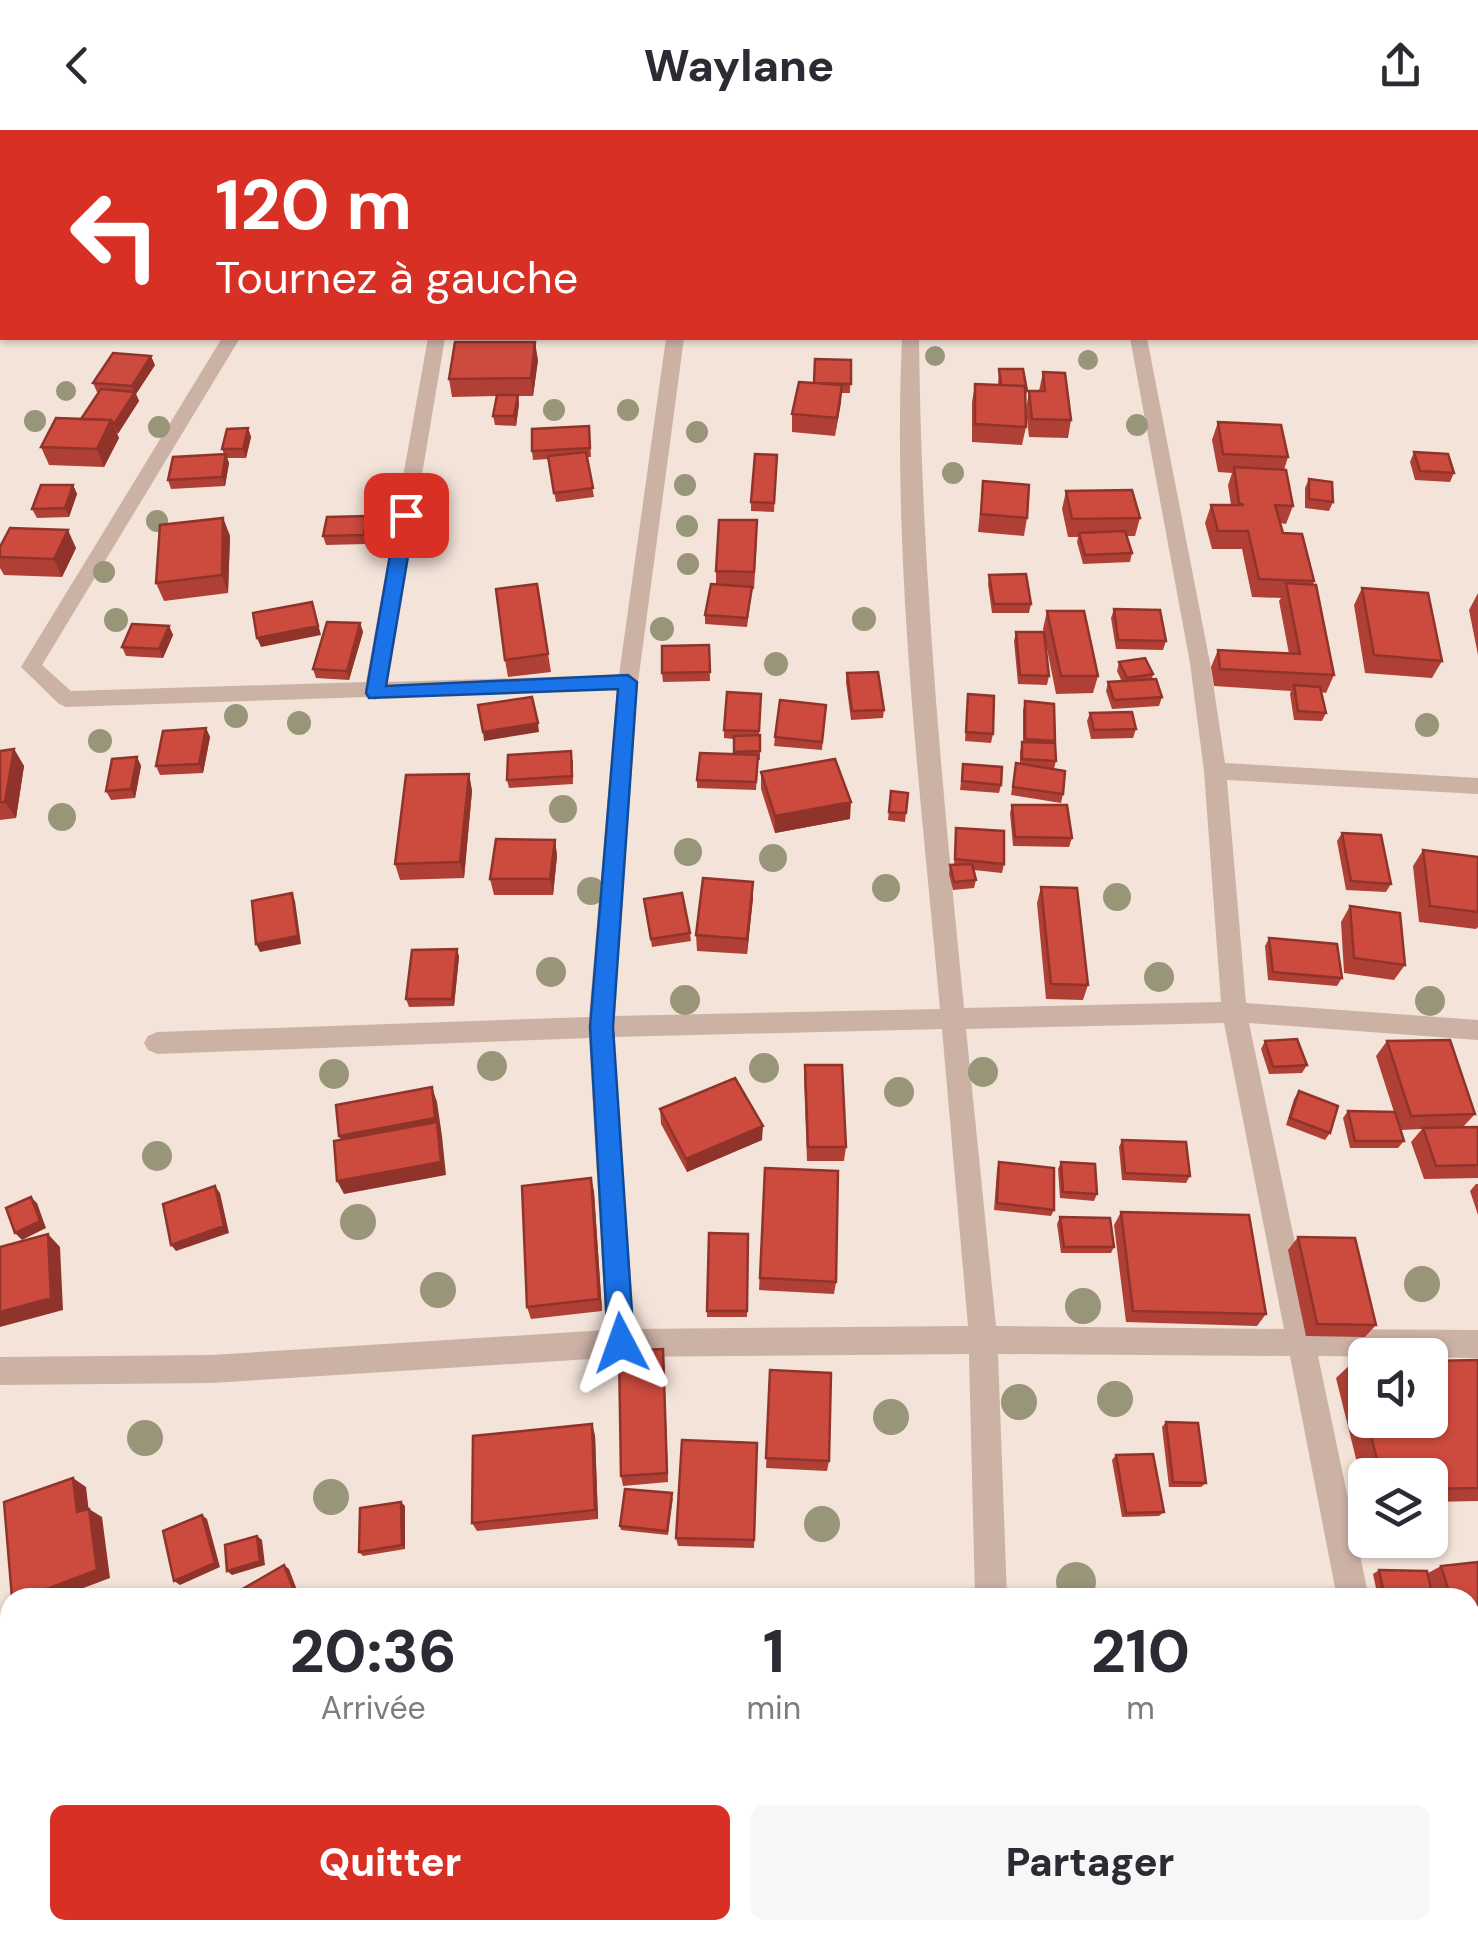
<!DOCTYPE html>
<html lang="fr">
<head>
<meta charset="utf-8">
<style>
  :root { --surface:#fff; --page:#f7f7f7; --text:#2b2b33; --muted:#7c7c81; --accent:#d93025 }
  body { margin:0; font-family:"DM Sans",sans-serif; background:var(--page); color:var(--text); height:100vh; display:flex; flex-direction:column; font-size:38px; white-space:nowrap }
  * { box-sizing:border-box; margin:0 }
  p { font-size:32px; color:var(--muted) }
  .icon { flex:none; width:55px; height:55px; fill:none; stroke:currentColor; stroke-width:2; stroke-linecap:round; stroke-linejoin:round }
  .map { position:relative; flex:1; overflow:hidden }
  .sheet { position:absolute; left:0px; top:1458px; width:1480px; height:352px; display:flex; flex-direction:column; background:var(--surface); border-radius:30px 30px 0 0; box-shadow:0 2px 8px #0004 }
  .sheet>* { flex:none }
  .top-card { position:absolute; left:0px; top:0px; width:1480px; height:210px; box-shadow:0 2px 8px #0004; background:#d93025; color:#fff; overflow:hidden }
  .buttons { position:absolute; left:1348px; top:1208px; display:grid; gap:20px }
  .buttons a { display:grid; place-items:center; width:100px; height:100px; border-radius:15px; background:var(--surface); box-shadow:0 2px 8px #0004; font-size:50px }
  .pin { position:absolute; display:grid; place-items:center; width:85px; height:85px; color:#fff; margin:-42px; border-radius:20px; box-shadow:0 5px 15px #0006 }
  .me { position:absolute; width:110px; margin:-55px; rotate:356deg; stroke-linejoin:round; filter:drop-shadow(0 0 8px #0008) }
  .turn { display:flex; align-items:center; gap:35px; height:210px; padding:0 50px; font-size:45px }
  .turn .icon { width:130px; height:130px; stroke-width:2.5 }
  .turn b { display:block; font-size:70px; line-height:85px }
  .eta { display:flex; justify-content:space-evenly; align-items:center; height:170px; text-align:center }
  .eta b { font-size:60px; font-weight:800; line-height:70px }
  .button { display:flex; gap:20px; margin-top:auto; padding:20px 50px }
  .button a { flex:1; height:115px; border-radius:15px; background:var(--accent); color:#fff; font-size:40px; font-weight:800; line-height:115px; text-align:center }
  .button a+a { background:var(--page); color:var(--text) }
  header { display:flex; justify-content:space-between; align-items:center; height:130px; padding:0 50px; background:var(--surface); font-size:45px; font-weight:800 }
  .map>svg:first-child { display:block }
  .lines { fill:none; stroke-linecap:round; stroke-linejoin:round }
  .street { fill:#ccb1a5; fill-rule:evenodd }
  .tree { fill:#989578 }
  .wall { fill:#b04035 }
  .shaded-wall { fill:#90342b }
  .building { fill:#cd4b3e; stroke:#90342b; stroke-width:2.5 }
  .route { fill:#1a73e8; stroke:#114b97; stroke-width:2.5 }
</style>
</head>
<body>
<header><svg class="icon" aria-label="back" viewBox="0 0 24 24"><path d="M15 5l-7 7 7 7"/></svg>Waylane<svg class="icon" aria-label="share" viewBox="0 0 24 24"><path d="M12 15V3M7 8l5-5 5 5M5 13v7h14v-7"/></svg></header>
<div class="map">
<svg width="1478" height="1808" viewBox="0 0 1478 1808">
  <rect width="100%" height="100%" fill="#f3e3d9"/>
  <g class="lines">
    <path class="street" d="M304,0h14l1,2h-14z
      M1082,0h14v2h-14z
      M1274,0h15l1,2h-15z
      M2,28v12l-2,1v-12z
      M0,76l2,1v11l-2,-1z
      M222,208h18l-198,327 29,26 295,-9 62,-344h17l-58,344 232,-7 47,-337h18l-46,344 -24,334 326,-7c-20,-222 -48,-448 -38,-671h17c2,225 23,447 45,670l257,-6 -17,-231 -14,-108 -60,-325h17l63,325 15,100 253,15v16l-251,-14 19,223 232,17v20l-229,-17 64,306 165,1v28l-160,-2 51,242h-32l-47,-242 -292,-2 9,244h-32l-6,-244 -348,3 -410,26 -211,2v-28l211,-2 395,-25 -17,-292 -432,16 -9,-4 -4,-7 4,-7 9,-4 432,-15 28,-327 -234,7 -8,3 -8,-3 -301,10 -7,-3 -38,-37zM1224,893l60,306 -288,-3 -30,-297zM942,899l26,297 -334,3 -20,-292z
      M1470,1680h8v34h-8z
      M989,1800h36l1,8h-36z
      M1406,1800h36l2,8h-36z"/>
  </g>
  <g class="tree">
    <circle cx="935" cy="226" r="10"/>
    <circle cx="1088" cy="230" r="10"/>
    <circle cx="66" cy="261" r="10"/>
    <circle cx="554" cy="280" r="11"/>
    <circle cx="628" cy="280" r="11"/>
    <circle cx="35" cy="291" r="11"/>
    <circle cx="1137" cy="295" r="11"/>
    <circle cx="159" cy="297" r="11"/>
    <circle cx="697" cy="302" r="11"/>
    <circle cx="953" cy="343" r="11"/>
    <circle cx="685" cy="355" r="11"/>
    <circle cx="157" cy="391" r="11"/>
    <circle cx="687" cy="396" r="11"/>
    <circle cx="688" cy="434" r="11"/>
    <circle cx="104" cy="442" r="11"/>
    <circle cx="864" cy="489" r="12"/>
    <circle cx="116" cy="490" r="12"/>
    <circle cx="662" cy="499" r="12"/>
    <circle cx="776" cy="534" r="12"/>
    <circle cx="236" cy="586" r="12"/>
    <circle cx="299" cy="593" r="12"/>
    <circle cx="1427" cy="595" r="12"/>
    <circle cx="100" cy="611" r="12"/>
    <circle cx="563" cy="679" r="14"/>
    <circle cx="62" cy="687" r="14"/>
    <circle cx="688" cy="722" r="14"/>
    <circle cx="773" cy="728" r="14"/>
    <circle cx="886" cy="758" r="14"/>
    <circle cx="591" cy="761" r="14"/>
    <circle cx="1117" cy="767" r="14"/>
    <circle cx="551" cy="842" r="15"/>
    <circle cx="1159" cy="847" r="15"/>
    <circle cx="685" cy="870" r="15"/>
    <circle cx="1430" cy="871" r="15"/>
    <circle cx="492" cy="936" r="15"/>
    <circle cx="764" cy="938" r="15"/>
    <circle cx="983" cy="942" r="15"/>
    <circle cx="334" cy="944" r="15"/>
    <circle cx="899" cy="962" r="15"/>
    <circle cx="157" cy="1026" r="15"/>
    <circle cx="358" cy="1092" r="18"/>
    <circle cx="1422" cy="1154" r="18"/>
    <circle cx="438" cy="1160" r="18"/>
    <circle cx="1083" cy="1176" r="18"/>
    <circle cx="1115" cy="1269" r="18"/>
    <circle cx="1019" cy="1272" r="18"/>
    <circle cx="891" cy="1287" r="18"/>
    <circle cx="145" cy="1308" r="18"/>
    <circle cx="331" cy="1367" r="18"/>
    <circle cx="822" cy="1394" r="18"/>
    <circle cx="1076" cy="1452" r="20"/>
  </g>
  <path class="wall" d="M1013,0h24v2h-23z
    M538,230l-5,36h-15l1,8 -3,22 -21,-1 -2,-9 4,-20 -45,1 -3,-18z
    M851,230l-1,33h-9l-6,43 -43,-4v-18l22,-31z
    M155,235l-19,29 3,7 -22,33 2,4 -15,29 -55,-2 -8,-18 40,-28 18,-27h-2l-4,-9z
    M999,239l28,22 -2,8 1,28 -4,18 -50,-3v-40l3,-18 23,1z
    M1043,242l28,48 -3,18 -39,-1 -3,-28 3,-18h10z
    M1218,292l70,35 -4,13 9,36 -7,18 -6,-1 3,10 31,48 -1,4 21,90 -8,18 -5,-1 5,21 -4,8 -28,-1 -4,-26 1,-3 -77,-5 -3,-19 7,-17 71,4 -10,-53 2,-3 -29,-1 -10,-48h-30l-7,-26 6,-18h20l-3,-20 4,-12 -14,-1 -6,-32z
    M589,296l2,31h-4l7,40 -38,5 -8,-43 -15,1 -1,-9z
    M248,298l3,9 -5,21h-19l2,5 -4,23 -54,3 -3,-9 56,-26 -2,-5z
    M1414,322l40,21 -4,9 -35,-2 -5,-18z
    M777,325l-3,57 -23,-1v-9z
    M1309,349l24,23 -4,9 -24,-3v-20z
    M983,351l44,37 -3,18 -46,-4z
    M73,355l4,9 -8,23 -32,1 -5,-9z
    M1066,361l74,27 -5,18h-8l5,17 -2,9 -47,2 -6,-22 1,-5h-10l-6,-28z
    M223,388l7,18 -2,57 -64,8 -8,-18z
    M369,395l-3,19 -40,1 -3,-9z
    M757,408l-3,51h-2l-5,38 -42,-3v-9l11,-31v-13z
    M0,417l76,1 -14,29 -58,-2 -4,-7z
    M989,445l42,29 -2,9h-37l-4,-29z
    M537,454l14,88 -43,5 -3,-17z
    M1362,458l80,73 -10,17 -67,-5 -11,-68z
    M1478,463v62l-9,-45z
    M1114,479l52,32 -3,9 -47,-1 -5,-31z
    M1047,481l51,65 -5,17 -37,1 -12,-60 5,42 -2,9 -29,-1 -4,-43 2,-9h28l-1,-3z
    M360,493l3,9 -14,48 -33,-2 -3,-9z
    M169,496l4,9 -10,23 -37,-2 -4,-9z
    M709,515l1,36 -47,1 -1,-9z
    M1119,532l34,12 -1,5 10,18 -3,9 -47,3 -6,-18 2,-9h14l-5,-11z
    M847,543l37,37 -1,8 -32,2 -5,-38z
    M761,564l-2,41h1v25h-2l-2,30 -59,-2v-8l37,-26v-15l-10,-1v-8z
    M968,564l25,40 -2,9 -26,-2z
    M1025,571l30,40 1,20 -2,8 9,25 -2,9 -50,-8 5,-32 4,1v-13l3,-9v-32z
    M826,575l-4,45 -48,-4 1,-9z
    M1090,583l46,16 -3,9 -42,1 -4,-18z
    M206,598l4,9 -7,36 -43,2 -4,-9z
    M14,619l10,17 -8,52 -16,2v-69z
    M137,627l4,9 -6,32 -24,2 -5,-9z
    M573,630v24l-64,4 -2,-8z
    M963,634l38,21 -2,8 -39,-3z
    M761,642l89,47 -75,14 -14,-44z
    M469,644l3,17 -8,87 -64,2 -5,-16z
    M891,661l17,2 -3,29 -17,-2z
    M1012,675l60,33 -3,9 -56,-1 -3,-33z
    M956,698l48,36 -2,9 -28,-3 2,10 -2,8 -21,2 -4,-16 1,-9h4z
    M1342,703l49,51 -5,8 -40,-2 -9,-49z
    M555,710l2,16 -4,39h-59l-4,-16z
    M1423,720l55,7v70l-2,2 -57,-7 -6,-56z
    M1041,757l47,98 -5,15 -37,-1 -9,-96z
    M753,768l-6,56 -50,-3 -1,-16z
    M644,769l46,34 1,8 -39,6z
    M1350,776l55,59 -11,15 -50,-7 -3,-51z
    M1269,808l73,40 -5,8 -69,-6 -3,-34z
    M457,819l2,8 -5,49 -45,1 -3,-8z
    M1265,911l42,24 -5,8 -33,1 -8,-25z
    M1387,911l88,73 -12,13h15v51l-54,1 -13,-37 11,-13 -21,1 3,11 -6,7h-48l-7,-30 5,-7 46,1 -18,-56z
    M805,935l41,82 -2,14h-37l-3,-82z
    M1299,961l31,42 -5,7 -39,-15 8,-26z
    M660,979l102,31 -75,32 -26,-48z
    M1122,1010l68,36 -4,7 -64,-3 -3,-33z
    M999,1032l55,48 -3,6 -57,-6 3,-41z
    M1061,1032l36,32 -3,7 -34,-3 -2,-29z
    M765,1038l71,114 -2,12 -75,-4z
    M591,1048l3,14 8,119 -71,8 -4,-12z
    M1476,1054h2v31l-8,-24z
    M1121,1082l145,102 -9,12 -131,-4 -12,-97z
    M1060,1087l54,30 -3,6h-50l-4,-29z
    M709,1103l39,1 -1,83h-40z
    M1298,1107l78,88 -11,12 -59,-1 -18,-86z
    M664,1230l4,122 -45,4 -2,-10z
    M1478,1230v141l-48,1v-27h-65v20l-29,-117 17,-16h12v58h65z
    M770,1240l59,91 -2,10 -61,-3z
    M1166,1292l40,61 -5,4h-32l-7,-60z
    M595,1305l3,84 -121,12 -5,-8z
    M757,1313l-3,105 -76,-2 -2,-8z
    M1116,1325l48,57 -5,4 -37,1 -10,-57z
    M673,1368l-5,37 -47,-5 -1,-4z
    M405,1376v43l-42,7 -4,-4z
    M1478,1432v83l-8,1v-48h-36l-3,-11 2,11h-55l-5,-24 6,-4 49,3 13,-7z
    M1122,1800h80l1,8h-81z"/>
  <path class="shaded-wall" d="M535,212l3,18 -5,36 -2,-18z
    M151,226l4,9 -19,29 3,7 -21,33 -4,-10 21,-31 -3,-7z
    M842,255l-1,18 -6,33 2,-18z
    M518,265l1,9 -3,22 -2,-10z
    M111,290l8,18 -15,29 -7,-18z
    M248,298l3,9 -5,21 -3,-9z
    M226,324l3,9 -4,23 -3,-9z
    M73,355l4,9 -8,23 -4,-9z
    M367,386l2,9 -3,19 -2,-9z
    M223,388l7,18 -2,57 -6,-18z
    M68,400l8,18 -14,29 -8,-18z
    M312,472l9,33 -60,12 -4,-9z
    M360,493l3,9 -14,48 -2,-9z
    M169,496l4,9 -10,23 -4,-9z
    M538,593l1,9 -55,9 -1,-9z
    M206,598l4,9 -7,36 -4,-9z
    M14,619l10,17 -8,52 -11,-16z
    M137,627l4,9 -6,32 -4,-9z
    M469,644l3,17 -8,87 -4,-16z
    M851,672l-1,17 -75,14v-17z
    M555,710l2,16 -4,39 -3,-16z
    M753,752v16l-6,56v-15z
    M292,763l3,8 6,43 -41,8 -4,-8z
    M457,819l2,8 -5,49 -2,-7z
    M432,957l5,15 5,34 4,39 -102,19 -7,-13 9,-31 -7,-14z
    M763,996l-1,14 -75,32 -1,-13z
    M591,1048l3,14 8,119 -3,-12z
    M215,1056l5,7 9,40 -53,18 -5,-6z
    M31,1067l6,6 9,25 -24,12 -7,-7z
    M48,1104l12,13 3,63 -63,17v-15z
    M663,1219l1,11 4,122 -1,-9z
    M592,1294l3,11 3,84 -3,-9z
    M73,1348l13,9 4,34 -13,-9z
    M401,1372l4,4v43l-3,-4z
    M89,1379l13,8 8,61 -53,20h-34z
    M202,1385l5,4 13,48 -40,18 -6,-4z
    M257,1406l5,4 3,25 -33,10 -5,-4z
    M284,1435l5,4 11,29h-3z
    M280,1800h12l-13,8h-12z
    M356,1800h8l2,8h-8z"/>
  <path class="building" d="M107,0h42l-1,2h-42z
    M455,212h80l-4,36 -82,1z
    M113,223l38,3 -19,30 -39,-3z
    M815,229l36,1v24l-37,-1z
    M999,239h24l4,22h-2v-5l-24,-1z
    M1043,242l22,1 6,47 -39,-1 -3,-28h16z
    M799,252l43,3 -5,33 -45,-4z
    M975,254l50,2 1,41 -51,-3z
    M101,259l34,3 -21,32 -3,-4 -30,-1z
    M497,265h21l-4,21h-21z
    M56,288l55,2 -14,29 -56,-2z
    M1218,292l63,3 7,32 -65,-3z
    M589,296l1,22 -58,3v-22z
    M248,298l-5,21h-21l5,-20z
    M586,322l7,36 -39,5 -6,-37z
    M1414,322l34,2 6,19 -34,-2z
    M226,324l-4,23 -54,3 5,-23z
    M755,324l22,1 -3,48 -23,-1z
    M1234,337l52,3 7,36 -18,-1 8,28 19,1 12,47 -55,-2 -11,-48h-30l-7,-26h33l-5,-2z
    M1309,349l23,3 1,20 -24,-3z
    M983,351l46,4 -2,33 -46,-4z
    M41,355h32l-8,23 -33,1z
    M1132,360l8,28 -68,1 -6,-28z
    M367,386l-3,19 -41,1 4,-19z
    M223,388l-1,57 -66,8 4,-58z
    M719,390h38l-3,52 -38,-1z
    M10,398l58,2 -14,29 -54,-2v-10z
    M1125,401l7,22 -47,2 -6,-22z
    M1026,444l5,30h-37l-5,-29z
    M1286,453l30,2 18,90 -114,-6 -2,-19 82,4z
    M537,454l11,70 -43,6 -9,-71z
    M711,454l41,3 -5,31 -42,-3z
    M1362,458l66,5 14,68 -68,-6z
    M312,472l6,24 -61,12 -4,-25z
    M1114,479l46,1 6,31 -48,-1z
    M1047,481h37l14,65h-37z
    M327,492l33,1 -13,48 -34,-2z
    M132,494l37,2 -10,23 -37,-2z
    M1016,502h28l5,44 -29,-1z
    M709,515l1,27 -48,1v-27z
    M1145,528l8,16 -26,4 -8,-16z
    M878,542l6,38 -32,1 -5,-38z
    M1156,549l6,18 -48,3 -6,-18z
    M1294,555l26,2 6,26 -28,-2z
    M727,562l34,2 -2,37 -35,-1z
    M968,564l26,2 -1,38 -27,-2z
    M532,567l6,26 -55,9 -5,-27z
    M780,570l46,5 -4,37 -47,-5z
    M1025,571l29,3 1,37 -30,-2z
    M1132,582l4,17 -42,1 -4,-17z
    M206,598l-7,36 -43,2 7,-35z
    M760,605v16l-26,1v-16z
    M1022,612l33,1 1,18 -34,-2z
    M14,619l-9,53h-5v-51z
    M571,621l1,25 -65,4 1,-25z
    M700,623l58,2 -2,27 -59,-2z
    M137,627l-6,32 -25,2 6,-32z
    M835,629l16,43 -76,14 -14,-44z
    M1016,633l49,8 -2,23 -50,-7z
    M963,634l39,3 -1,18 -39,-4z
    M469,644l-9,88 -65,2 11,-89z
    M891,661l17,2 -2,20 -17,-1z
    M1012,675h55l5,33 -57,-1z
    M956,698l48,3v33l-49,-5z
    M1342,703l39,2 10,49 -40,-3z
    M496,709l59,1 -5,39h-60z
    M1423,720l55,7v55l-48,-6z
    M972,734l4,16 -22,2 -4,-17z
    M703,748l50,4 -6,57 -51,-4z
    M1041,757l36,1 11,97 -37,-1z
    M292,763l6,43 -42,8 -4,-43z
    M682,763l8,40 -39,6 -7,-40z
    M1350,776l50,7 5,52 -51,-7z
    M1269,808l68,6 5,34 -69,-6z
    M457,819l-5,50h-46l6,-49z
    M1297,909l10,26 -34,2 -8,-26z
    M1450,910l25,74 -64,2 -24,-75z
    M805,935h37l4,82h-38z
    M735,948l28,48 -77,33 -26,-50z
    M432,957l3,31 -96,18 -3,-31z
    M1299,961l39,15 -8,27 -40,-15z
    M1348,981l47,1 9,29h-49z
    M437,992l4,40 -104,19 -3,-40z
    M1478,997v38l-42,1 -13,-38z
    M1122,1010l64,2 4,34 -65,-3z
    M999,1032l55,6v42l-57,-7z
    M1061,1032l34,2 2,30 -34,-2z
    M765,1038l73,3 -2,111 -76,-4z
    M591,1048l8,121 -72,8 -5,-121z
    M215,1056l9,40 -53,19 -8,-41z
    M31,1067l9,24 -25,12 -9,-25z
    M1121,1082l128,3 17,99 -133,-3z
    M1060,1087l50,1 4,29h-50z
    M709,1103l39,1 -1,77h-40z
    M48,1104l3,64 -51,14v-65z
    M1298,1107l57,1 21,87 -59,-1z
    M663,1219l4,124 -46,3 -2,-125z
    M1478,1230v128l-48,1v-14h-49l-14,-55h63v-59z
    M1353,1232h12v49z
    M770,1240l61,3 -2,88 -63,-3z
    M1166,1292l32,1 8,60 -33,-1z
    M592,1294l3,86 -123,13 1,-87z
    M682,1310l75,3 -3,97 -78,-2z
    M1153,1324l11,58 -38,1 -10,-58z
    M73,1348l4,34 12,-3 8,61 -74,28h-11l-8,-96z
    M625,1359l47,4 -5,38 -47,-5z
    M401,1372l1,43 -43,7 1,-44z
    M202,1385l13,48 -41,18 -11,-50z
    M257,1406l3,25 -33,10 -2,-26z
    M1478,1432v78l-8,1v-43h-19l-10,-32z
    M284,1435l13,33h-70z
    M1379,1440l48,1 6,27h-48z
    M1477,1708l1,71 -8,1v-71z
    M255,1800h25l-13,8h-9z
    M303,1800h53l2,8h-70z
    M1063,1800l46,1 1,7h-46z
    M1131,1800h71l1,8h-72z
    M856,1803v5h-35z"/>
  <path class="route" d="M406,379l9,6 -29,171 242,-11 9,7 -24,345 21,316 -4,9 -9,4 -9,-4 -4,-9 -18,-316 28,-338 -249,9 -3,-5 31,-178z"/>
</svg>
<div class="buttons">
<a><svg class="icon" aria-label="sound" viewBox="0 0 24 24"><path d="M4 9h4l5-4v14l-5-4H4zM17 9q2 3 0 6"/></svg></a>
<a><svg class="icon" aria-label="layers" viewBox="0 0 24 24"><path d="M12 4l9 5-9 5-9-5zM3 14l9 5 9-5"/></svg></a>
</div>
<div class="pin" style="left:406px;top:385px;background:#d93025"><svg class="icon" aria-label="arrive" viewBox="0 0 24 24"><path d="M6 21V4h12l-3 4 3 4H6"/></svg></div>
<svg class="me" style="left:621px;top:1213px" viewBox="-20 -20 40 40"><path d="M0-17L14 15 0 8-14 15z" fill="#1a73e8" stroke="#fff" stroke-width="4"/></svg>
<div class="top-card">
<div class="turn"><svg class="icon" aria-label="left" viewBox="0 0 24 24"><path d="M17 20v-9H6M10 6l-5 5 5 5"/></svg><div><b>120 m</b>Tournez à gauche</div></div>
</div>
<section class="sheet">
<div class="eta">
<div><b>20:36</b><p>Arrivée</p></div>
<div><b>1</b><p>min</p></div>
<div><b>210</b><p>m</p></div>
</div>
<div class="button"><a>Quitter</a><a>Partager</a></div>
</section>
</div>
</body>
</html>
